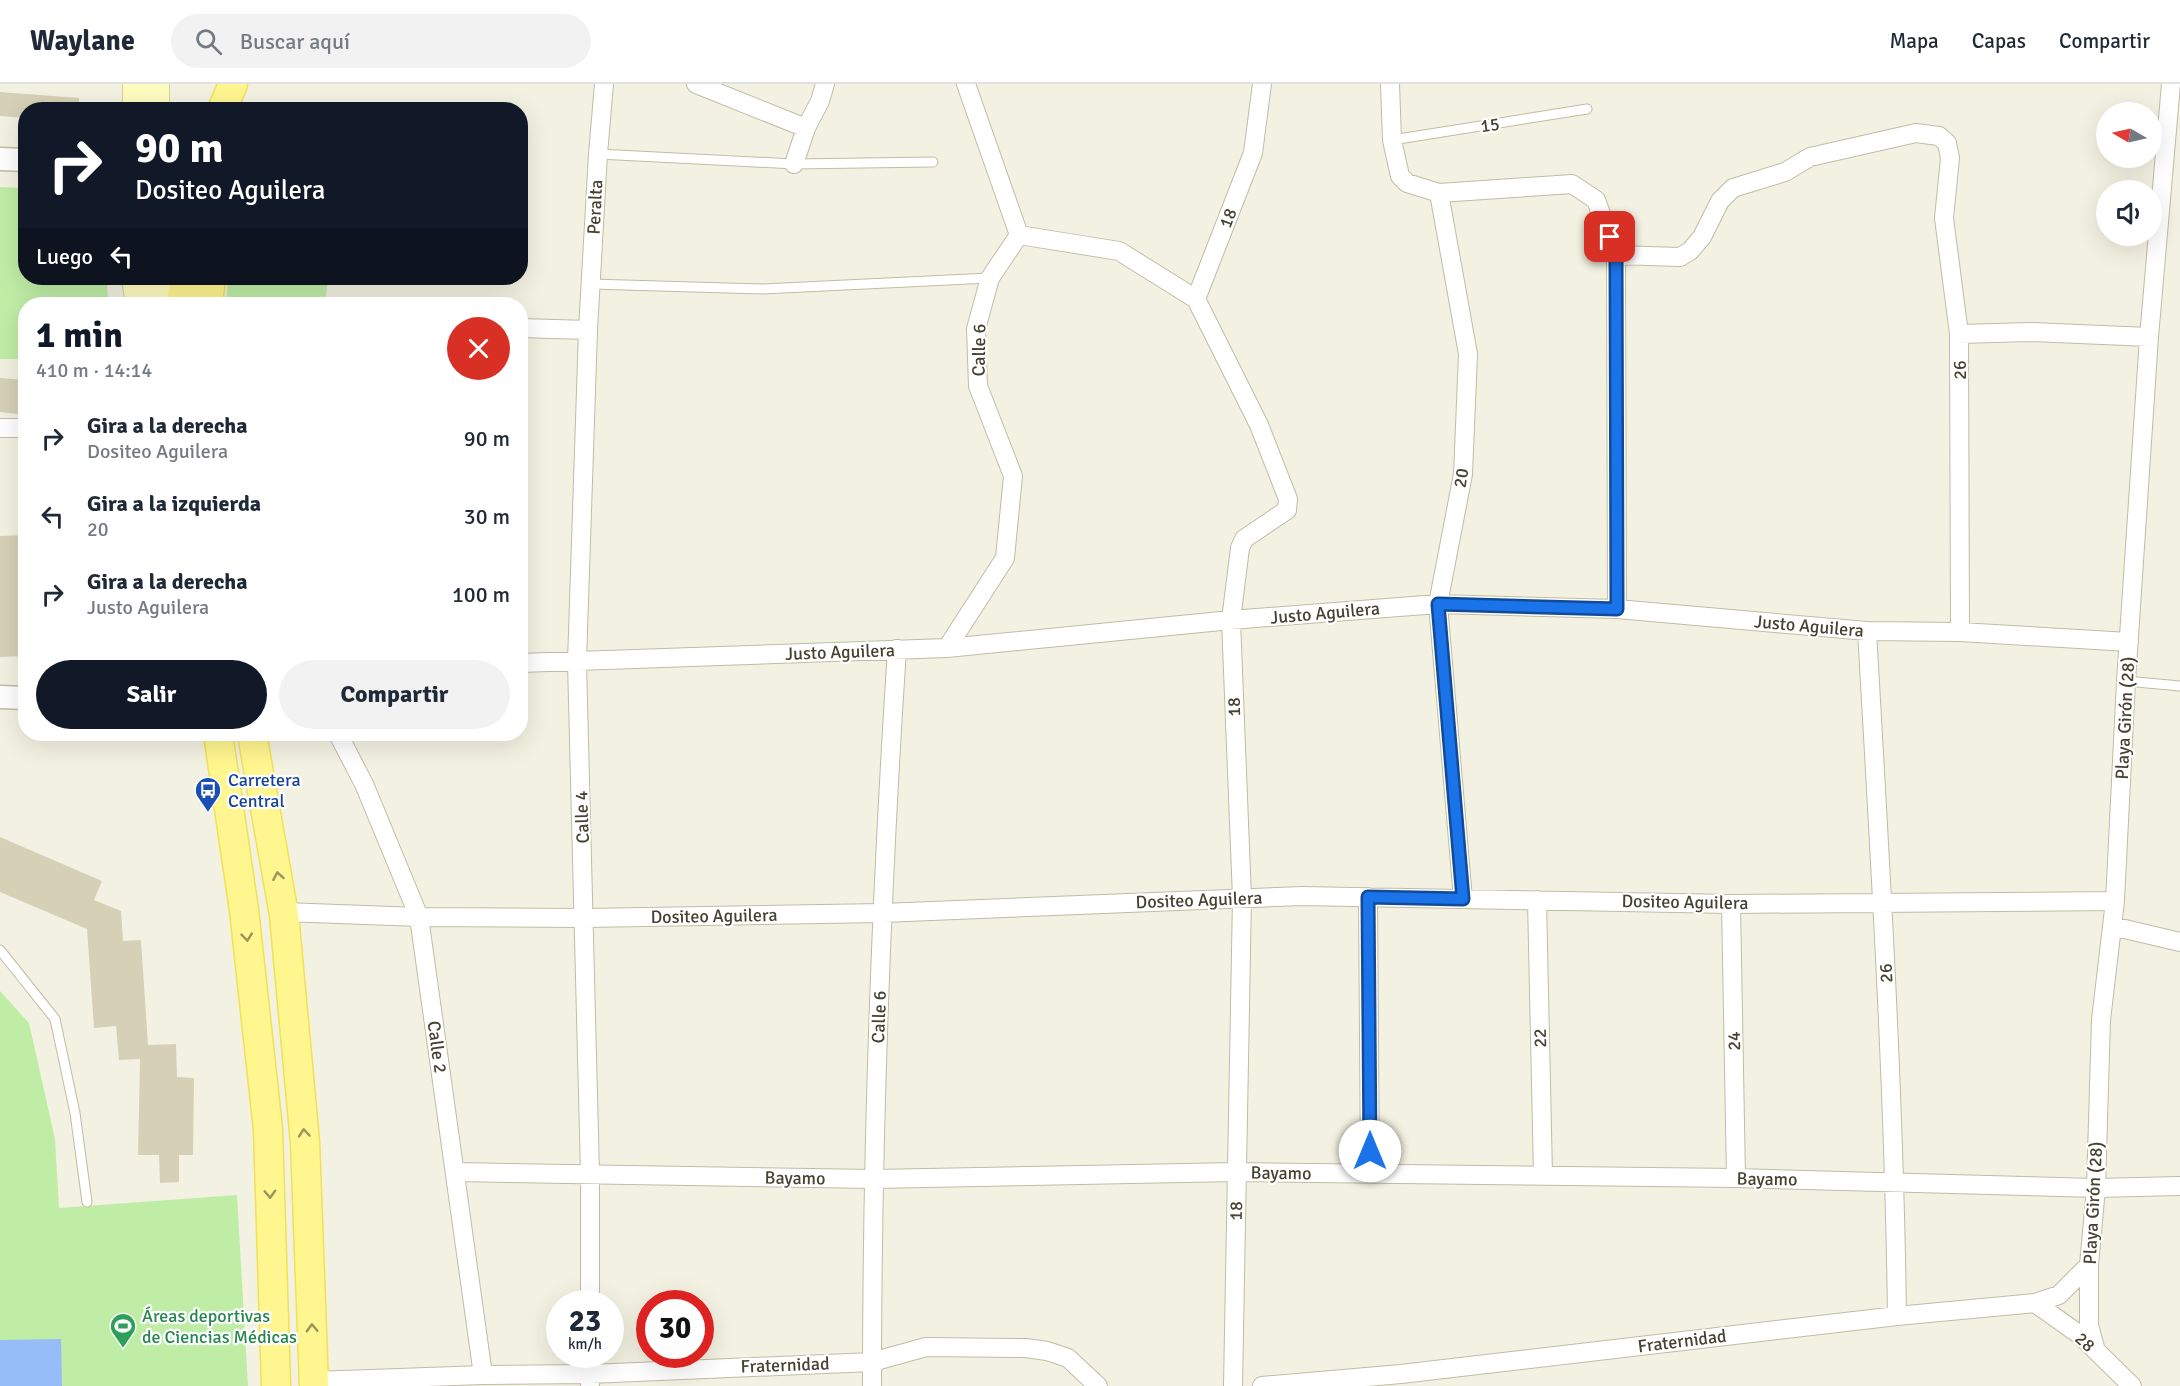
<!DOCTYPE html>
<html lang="es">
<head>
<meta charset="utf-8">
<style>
  :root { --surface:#fff; --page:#f2f2f3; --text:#1f2937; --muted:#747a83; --line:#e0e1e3; --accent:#111827 }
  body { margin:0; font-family:Signika,sans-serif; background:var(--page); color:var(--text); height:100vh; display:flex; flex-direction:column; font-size:22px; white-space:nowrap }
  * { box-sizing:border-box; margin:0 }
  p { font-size:20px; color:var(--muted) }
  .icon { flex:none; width:33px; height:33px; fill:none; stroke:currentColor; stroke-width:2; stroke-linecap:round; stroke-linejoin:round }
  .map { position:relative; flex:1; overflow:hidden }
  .side { position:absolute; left:18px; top:213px; width:510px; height:444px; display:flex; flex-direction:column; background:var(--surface); border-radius:24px; box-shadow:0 6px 24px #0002 }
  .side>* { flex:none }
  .guide { position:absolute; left:18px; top:18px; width:510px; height:183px; border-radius:24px; box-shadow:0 6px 24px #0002; background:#111827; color:#fff; overflow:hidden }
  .needle { width:39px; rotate:279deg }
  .controls { position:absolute; left:2096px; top:18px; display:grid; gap:12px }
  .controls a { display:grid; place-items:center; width:66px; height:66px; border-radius:50%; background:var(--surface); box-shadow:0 6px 24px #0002; font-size:30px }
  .speed { position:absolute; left:546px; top:1206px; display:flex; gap:12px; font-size:30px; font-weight:700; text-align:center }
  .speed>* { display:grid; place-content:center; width:78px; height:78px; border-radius:50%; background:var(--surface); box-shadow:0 6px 24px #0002; line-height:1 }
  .speed small { font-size:15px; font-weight:400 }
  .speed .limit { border:9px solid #d22; background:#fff; color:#111 }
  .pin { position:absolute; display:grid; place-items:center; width:51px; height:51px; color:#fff; margin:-26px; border-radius:12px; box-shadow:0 3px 9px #0006 }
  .me { position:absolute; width:66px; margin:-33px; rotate:0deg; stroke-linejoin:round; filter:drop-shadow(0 0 4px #0008) }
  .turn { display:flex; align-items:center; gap:21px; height:126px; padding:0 18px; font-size:27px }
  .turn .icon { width:78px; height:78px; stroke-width:2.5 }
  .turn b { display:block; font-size:42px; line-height:51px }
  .then { display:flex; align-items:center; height:57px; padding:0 18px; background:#0003; gap:12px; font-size:22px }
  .round { display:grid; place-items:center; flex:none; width:63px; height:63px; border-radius:32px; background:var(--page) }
  .summary { display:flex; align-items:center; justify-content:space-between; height:102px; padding:0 18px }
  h1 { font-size:36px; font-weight:800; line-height:45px; color:var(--accent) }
  .cta { display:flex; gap:12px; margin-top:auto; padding:12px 18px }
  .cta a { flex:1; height:69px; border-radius:36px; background:var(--accent); color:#fff; font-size:24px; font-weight:800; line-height:69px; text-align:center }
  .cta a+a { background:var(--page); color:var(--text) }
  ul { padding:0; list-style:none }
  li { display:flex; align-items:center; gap:18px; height:78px; padding:0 18px }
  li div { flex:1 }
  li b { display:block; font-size:22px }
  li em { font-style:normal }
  header { display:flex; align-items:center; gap:36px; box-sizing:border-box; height:84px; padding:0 30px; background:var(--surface); border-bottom:2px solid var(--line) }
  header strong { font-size:28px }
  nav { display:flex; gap:33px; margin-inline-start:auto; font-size:21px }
  .search { width:420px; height:54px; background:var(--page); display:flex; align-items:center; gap:15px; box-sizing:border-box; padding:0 21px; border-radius:33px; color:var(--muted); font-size:22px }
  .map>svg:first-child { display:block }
  .green { fill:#bfeda6 }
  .water { fill:#96bdf8 }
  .building { fill:#d6d0b6 }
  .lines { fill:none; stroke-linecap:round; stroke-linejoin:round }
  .service-casing { stroke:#c0bca4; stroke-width:11 }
  .minor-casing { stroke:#c0bca4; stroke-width:20 }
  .tertiary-casing { stroke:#c0bca4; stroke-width:25 }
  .secondary-casing { stroke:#d9d48c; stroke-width:28 }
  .primary-casing { stroke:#f1e153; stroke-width:31 }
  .service { stroke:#fff; stroke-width:9 }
  .minor { stroke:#fff; stroke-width:18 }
  .tertiary { stroke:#fff; stroke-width:22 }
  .secondary { stroke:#fffcc1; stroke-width:26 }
  .primary { stroke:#fff690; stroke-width:28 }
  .oneway { stroke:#99935c }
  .route-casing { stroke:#114b97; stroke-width:15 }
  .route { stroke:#1a73e8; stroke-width:10 }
  .labels { text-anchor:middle; stroke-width:4.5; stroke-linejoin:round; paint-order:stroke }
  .street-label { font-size:18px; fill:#464232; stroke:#fff }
  .transit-label { font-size:18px; fill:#164399; stroke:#fff; text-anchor:start }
  .leisure-label { font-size:18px; fill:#27864d; stroke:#fff; text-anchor:start }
</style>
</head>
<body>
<header>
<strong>Waylane</strong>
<div class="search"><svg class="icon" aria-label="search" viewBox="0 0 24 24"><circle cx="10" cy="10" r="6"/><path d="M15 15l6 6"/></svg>Buscar aquí</div>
<nav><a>Mapa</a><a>Capas</a><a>Compartir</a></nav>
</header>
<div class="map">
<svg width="2180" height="1302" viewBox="0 0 2180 1302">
  <rect width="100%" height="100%" fill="#f3f2e2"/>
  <path class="green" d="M0,103l25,1 1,90h81l1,26h-82l-1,55h-25z
    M228,194h100l-3,26h-99z
    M0,907l29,32 26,116 4,69 178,-13 11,191h-248z"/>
  <path class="water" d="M61,1255l1,47h-62v-46z"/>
  <path class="building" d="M0,8l79,6v12h-53v8l-26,-2z
    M0,294l26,2v35l-26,-3z
    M26,451v53l-6,1 1,29h5v38l-26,1v-121z
    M0,753l102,44 -8,19 27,11 2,30 18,-1 7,105 28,-1 1,33 17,1 -1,77h-14v27l-19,1 -1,-28h-21l2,-96 -21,1 -3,-34 -22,2 -7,-99 -87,-37z"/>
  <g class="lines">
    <g class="service-casing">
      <path id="service" d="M1392,56l195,-31
        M598,70l196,10 139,-2
        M591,200l170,5 229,-11
        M2126,597l54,5
        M0,866l55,69 20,94 12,89"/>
    </g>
    <g class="minor-casing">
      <path id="minor" d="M696,0l110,44
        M966,0l53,151
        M1390,0l2,56 8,36 7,7 32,10 133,-9 24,16 20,55 1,354
        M794,80l12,-36 14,-27 5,-17
        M1439,109l29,161 -5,120 -25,130 25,295
        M1019,151l100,16 77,48
        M1616,171l64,2 10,-6 12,-14 18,-36 13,-13 52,-16 25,-15 106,-24 23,3 8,7 3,15 -6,60 15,116 1,298
        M520,244l68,2
        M1959,250l72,-2 118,5
        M0,344h26
        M1867,547c13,228 27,456 30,685
        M947,564l58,-90 8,-82 -35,-90 -2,-57 14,-51 29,-43
        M520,579l427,-15 284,-28 207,-16 179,5 250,22 93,1 169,10
        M338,650l26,50 55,133 64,458
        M1368,813l2,277
        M1537,816l6,275
        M1731,820l5,274
        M284,828l135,5 166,1 297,-5 420,-17 429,8 384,-3
        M2112,842l68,16
        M455,1088l419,7 362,-7 500,6 360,10 84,-2
        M2035,1219l45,32 52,51
        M590,1220v-130l-13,-512 11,-332 10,-176 6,-70
        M2096,1267l-7,-26v-60l7,-77 5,-168 14,-119 11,-220 23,-344 22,-253
        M590,1270v30
        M314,1297l169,-6 107,-1 282,-12 54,-15 100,1 21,3 21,7 30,28
        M872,1302c0,-246 9,-492 25,-737
        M1233,1302l9,-488 -11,-278 9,-72 4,-9 43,-29 1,-11 -29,-74 -63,-126 57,-146 9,-69
        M1262,1302l139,-12 496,-58 138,-13 24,-8 30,-30"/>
    </g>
    <g class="tertiary-casing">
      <path id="tertiary" d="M0,75l26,1
        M0,613l26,1"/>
    </g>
    <g class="secondary-casing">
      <path id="secondary" d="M136,26v-26
        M156,26v-26
        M135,194l4,26
        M160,194l6,26"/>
    </g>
    <g class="primary-casing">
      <path id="primary" d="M222,26l11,-26
        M181,220l3,-26
        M208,220l3,-26
        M218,650l26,176 24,219 8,257
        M252,650l32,181 21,227 9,244"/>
    </g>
    <use href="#service" class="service"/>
    <use href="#minor" class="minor"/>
    <use href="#tertiary" class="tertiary"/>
    <use href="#secondary" class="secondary"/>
    <use href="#primary" class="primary"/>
  </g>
  <defs><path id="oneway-chevron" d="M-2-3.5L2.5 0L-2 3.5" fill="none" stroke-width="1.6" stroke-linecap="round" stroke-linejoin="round" transform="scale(1.5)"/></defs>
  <g class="oneway">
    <use href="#oneway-chevron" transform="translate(278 792) rotate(-100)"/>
    <use href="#oneway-chevron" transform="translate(247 853) rotate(84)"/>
    <use href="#oneway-chevron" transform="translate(304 1049) rotate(-95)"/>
    <use href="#oneway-chevron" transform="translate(270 1110) rotate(88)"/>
    <use href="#oneway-chevron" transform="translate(312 1244) rotate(-92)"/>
  </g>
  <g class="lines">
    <g class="route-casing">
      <path id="route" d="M1370,1067l-2,-254 95,2 -25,-295 179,5 -1,-354 -6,-18"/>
    </g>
    <use href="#route" class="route"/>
  </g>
  <defs>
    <g id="bus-pin" transform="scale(1.35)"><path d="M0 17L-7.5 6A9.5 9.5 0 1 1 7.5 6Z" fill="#1a4fb4" stroke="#fff"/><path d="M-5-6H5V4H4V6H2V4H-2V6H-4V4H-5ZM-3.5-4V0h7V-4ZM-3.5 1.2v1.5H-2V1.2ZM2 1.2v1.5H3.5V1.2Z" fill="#fff"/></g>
    <g id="stadium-pin" transform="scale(1.35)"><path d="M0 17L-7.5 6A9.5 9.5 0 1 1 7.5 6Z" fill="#2e9e5b" stroke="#fff"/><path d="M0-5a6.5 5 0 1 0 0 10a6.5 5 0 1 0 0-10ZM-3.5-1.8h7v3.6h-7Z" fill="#fff"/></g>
  </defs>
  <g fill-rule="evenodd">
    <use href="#bus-pin" x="208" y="706"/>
    <use href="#stadium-pin" x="123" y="1242"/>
  </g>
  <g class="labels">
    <g class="street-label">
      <text transform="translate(1490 41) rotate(-8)" y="6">15</text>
      <text transform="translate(595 123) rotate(-87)" y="6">Peralta</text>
      <text transform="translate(1228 134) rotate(-69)" y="6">18</text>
      <text transform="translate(979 266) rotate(-89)" y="6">Calle 6</text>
      <text transform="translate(1960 286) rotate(-90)" y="6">26</text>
      <text transform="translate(1461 394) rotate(-82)" y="6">20</text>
      <text transform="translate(1325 529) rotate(-5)" y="6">Justo Aguilera</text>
      <text transform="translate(1809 542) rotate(5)" y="6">Justo Aguilera</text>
      <text transform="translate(840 568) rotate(-2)" y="6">Justo Aguilera</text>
      <text transform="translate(1234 623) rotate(-92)" y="6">18</text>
      <text transform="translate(2125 634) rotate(-87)" y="6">Playa Girón (28)</text>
      <text transform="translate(582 733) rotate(-92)" y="6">Calle 4</text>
      <text transform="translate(1199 816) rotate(-2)" y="6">Dositeo Aguilera</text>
      <text transform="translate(1685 818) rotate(1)" y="6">Dositeo Aguilera</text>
      <text transform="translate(714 832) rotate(-1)" y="6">Dositeo Aguilera</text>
      <text transform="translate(1886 889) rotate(-93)" y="6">26</text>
      <text transform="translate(879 933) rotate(-88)" y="6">Calle 6</text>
      <text transform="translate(1540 954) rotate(-91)" y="6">22</text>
      <text transform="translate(1734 957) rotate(-91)" y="6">24</text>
      <text transform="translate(437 963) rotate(82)" y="6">Calle 2</text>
      <text transform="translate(1281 1089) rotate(1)" y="6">Bayamo</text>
      <text transform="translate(795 1094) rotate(1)" y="6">Bayamo</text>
      <text transform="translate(1767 1095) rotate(1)" y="6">Bayamo</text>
      <text transform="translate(2093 1119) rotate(-87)" y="6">Playa Girón (28)</text>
      <text transform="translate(1236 1127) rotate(-89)" y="6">18</text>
      <text transform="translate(1682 1257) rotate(-7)" y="6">Fraternidad</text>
      <text transform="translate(2085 1258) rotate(42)" y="6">28</text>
      <text transform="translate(785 1281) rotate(-2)" y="6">Fraternidad</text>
    </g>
    <g class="transit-label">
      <text x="228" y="702">Carretera<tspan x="228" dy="21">Central</tspan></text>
    </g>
    <g class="leisure-label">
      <text x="142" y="1238">Áreas deportivas<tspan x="142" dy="21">de Ciencias Médicas</tspan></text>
    </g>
  </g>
</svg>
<div class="controls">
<a><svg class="needle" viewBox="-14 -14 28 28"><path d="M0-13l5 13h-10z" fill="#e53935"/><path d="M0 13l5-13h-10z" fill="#747a83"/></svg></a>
<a><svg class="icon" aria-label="sound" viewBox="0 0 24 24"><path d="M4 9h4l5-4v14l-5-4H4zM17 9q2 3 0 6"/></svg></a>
</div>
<div class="speed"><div>23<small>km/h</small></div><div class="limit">30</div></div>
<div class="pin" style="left:1610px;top:153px;background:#d93025"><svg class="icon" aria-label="arrive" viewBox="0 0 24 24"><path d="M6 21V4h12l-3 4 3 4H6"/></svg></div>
<svg class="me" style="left:1370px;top:1067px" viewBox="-20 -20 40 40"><circle r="19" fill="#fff"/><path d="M0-13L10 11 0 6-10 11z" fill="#1a73e8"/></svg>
<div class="guide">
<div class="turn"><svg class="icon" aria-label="right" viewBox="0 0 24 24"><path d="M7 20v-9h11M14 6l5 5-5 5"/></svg><div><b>90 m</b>Dositeo Aguilera</div></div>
<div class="then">Luego<svg class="icon" aria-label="left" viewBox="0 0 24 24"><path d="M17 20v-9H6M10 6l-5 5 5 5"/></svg></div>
</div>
<section class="side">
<div class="summary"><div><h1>1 min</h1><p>410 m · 14:14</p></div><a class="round" style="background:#d93025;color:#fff"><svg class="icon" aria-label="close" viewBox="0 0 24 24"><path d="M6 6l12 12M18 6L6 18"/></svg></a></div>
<ul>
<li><svg class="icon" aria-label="right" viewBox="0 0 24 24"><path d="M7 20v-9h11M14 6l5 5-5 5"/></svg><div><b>Gira a la derecha</b><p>Dositeo Aguilera</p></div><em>90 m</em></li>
<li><svg class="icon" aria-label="left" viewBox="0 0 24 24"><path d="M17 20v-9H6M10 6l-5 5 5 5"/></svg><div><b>Gira a la izquierda</b><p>20</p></div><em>30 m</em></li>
<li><svg class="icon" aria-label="right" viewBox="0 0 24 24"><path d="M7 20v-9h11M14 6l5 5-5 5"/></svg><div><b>Gira a la derecha</b><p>Justo Aguilera</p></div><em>100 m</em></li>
</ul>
<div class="cta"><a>Salir</a><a>Compartir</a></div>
</section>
</div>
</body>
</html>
